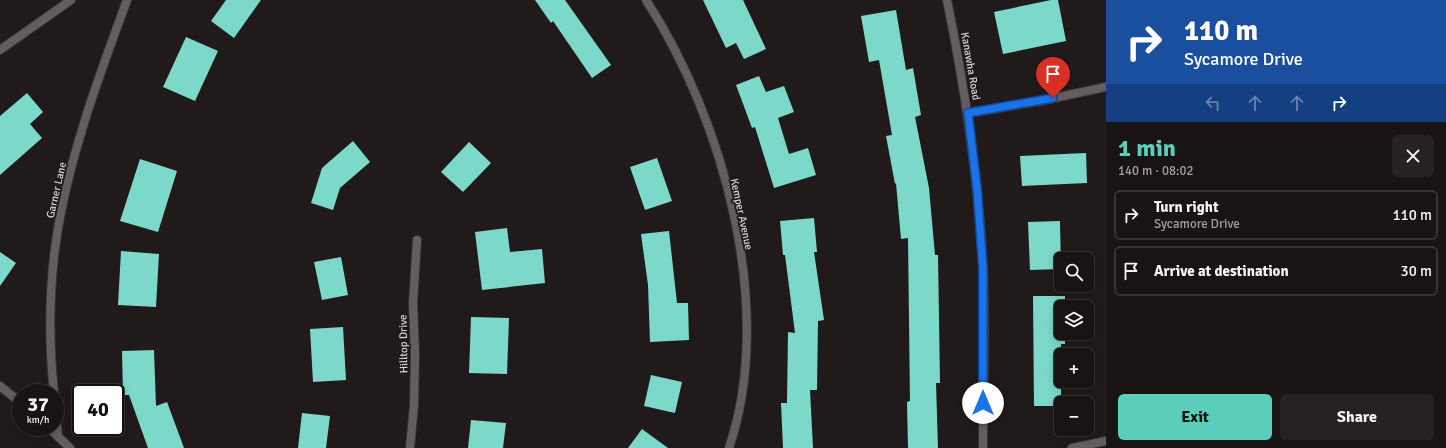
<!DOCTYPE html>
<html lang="en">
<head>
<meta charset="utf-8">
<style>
  :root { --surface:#191414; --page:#262122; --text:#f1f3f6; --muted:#9f9ea0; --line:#373334; --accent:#5bcebb }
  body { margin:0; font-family:Signika,sans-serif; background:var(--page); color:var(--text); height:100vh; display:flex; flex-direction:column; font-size:15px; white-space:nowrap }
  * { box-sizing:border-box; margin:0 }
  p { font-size:13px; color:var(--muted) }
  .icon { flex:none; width:22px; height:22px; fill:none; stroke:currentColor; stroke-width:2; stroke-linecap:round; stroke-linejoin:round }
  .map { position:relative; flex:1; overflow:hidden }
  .details { display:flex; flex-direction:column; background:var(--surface); width:340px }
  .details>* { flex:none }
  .hud { background:#1a4fa0; color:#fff; overflow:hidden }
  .controls { position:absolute; left:1054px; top:252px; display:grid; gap:8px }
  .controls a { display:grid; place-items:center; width:40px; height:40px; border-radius:6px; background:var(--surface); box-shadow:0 2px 10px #0003,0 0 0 1px var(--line); font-size:20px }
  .speed { position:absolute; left:12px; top:384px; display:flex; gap:8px; font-size:20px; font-weight:700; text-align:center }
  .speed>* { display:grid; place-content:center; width:52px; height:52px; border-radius:50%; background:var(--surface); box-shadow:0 2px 10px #0003,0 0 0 1px var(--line); line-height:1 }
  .speed small { font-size:10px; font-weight:400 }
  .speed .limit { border:2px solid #111; border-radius:6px; background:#fff; color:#111 }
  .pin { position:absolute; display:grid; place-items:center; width:34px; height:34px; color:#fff; margin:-41px -17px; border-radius:50% 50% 50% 0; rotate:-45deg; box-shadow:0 0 4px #0007 }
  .pin .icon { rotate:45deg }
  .me { position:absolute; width:44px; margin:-22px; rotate:0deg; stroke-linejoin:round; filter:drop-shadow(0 0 3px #0008) }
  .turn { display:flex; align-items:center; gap:14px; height:84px; padding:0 12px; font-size:18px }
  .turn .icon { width:52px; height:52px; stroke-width:2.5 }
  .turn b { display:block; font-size:28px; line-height:34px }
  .lanes { display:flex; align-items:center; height:38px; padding:0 12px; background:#0003; justify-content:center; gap:20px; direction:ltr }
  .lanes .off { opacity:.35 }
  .round { display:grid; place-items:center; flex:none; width:42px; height:42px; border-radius:6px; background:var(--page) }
  .head { display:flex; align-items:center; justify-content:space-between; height:68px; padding:0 12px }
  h1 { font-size:24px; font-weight:700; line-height:30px; color:var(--accent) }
  .button { display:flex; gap:8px; margin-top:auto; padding:8px 12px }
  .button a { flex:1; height:46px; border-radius:6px; background:var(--accent); color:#111; font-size:16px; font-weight:700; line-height:46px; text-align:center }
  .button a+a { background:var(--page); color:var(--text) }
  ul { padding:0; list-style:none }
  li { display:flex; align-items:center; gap:12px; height:50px; margin:0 8px 6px; padding:0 4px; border:2px solid var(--line); border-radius:6px }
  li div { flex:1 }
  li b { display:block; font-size:15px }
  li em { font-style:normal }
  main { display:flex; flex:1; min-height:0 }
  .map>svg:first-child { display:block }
  .building { fill:#7cd9c9 }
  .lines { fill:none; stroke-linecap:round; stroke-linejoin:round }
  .minor-casing { stroke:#3b3435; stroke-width:10 }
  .tertiary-casing { stroke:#3b3435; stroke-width:10 }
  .minor { stroke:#625e5f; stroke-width:8 }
  .tertiary { stroke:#625e5f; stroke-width:8 }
  .route-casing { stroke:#114b97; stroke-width:10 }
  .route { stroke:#1a73e8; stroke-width:7 }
  .labels { text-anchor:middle; stroke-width:4; stroke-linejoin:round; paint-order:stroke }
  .street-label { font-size:11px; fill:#d8d3d3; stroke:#211a1b }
</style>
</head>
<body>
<main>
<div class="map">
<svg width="1106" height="448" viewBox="0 0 1106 448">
  <rect width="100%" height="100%" fill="#211a1b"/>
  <path class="building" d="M226,0h35l-27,38 -23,-17z
    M535,0h30l46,65 -19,13 -39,-57 -2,2z
    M703,0h40l23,49 -22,10 -8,-16 -10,5z
    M1051,0h7l8,41 -63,13 -9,-42z
    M896,10l10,60 7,-2 8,47 -6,2 14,71 6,67h3l2,128h-4l2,65h-30l-1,-46 3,-1 -2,-163 -7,1 -5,-56 -1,1 -9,-48 6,-1 -13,-75 -10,2 -8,-46z
    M186,37l32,14 -23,50 -32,-14z
    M759,76l7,16 18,-6 10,26 -16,6 11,36 19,-6 8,27 -42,13 -19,-61 -3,1 -16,-43z
    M27,93l16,19 -13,12 12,14 -42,37v-59z
    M353,141l17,21 -30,26 -7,22 -22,-7 11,-35z
    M469,142l22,21 -28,29 -22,-20z
    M1086,153l1,30 -65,3 -2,-30z
    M657,158l15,43 -27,9 -15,-43z
    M140,159l37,12 -19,61 -38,-11z
    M814,218l3,34h-3l10,68 -6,1 -1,69h-7l3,58h-30l-2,-45h6l1,-71 7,1 -10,-78h-2l-3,-34z
    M1060,221l1,48 -31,1 -2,-48z
    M507,228l3,24 32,-3 3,34 -63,7 -7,-58z
    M669,231l8,72h11l1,37 -39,2 -2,-57 -7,-51z
    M121,251l38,3 -3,53 -38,-2z
    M0,252l16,11 -16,23z
    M341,257l7,38 -26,5 -8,-38z
    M1033,296h32v11h-4v26h4v11h-4v62h-27z
    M471,317l38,1 -2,56 -38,-1z
    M343,327l3,53 -33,2 -3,-53z
    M154,350l2,56 11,-4 17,46h-36l-19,-53h-6l-1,-44z
    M651,375l31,7 -7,31 -31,-7z
    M302,413l28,3 -4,32h-28z
    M471,420l35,3 -3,25h-35z
    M642,429l26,19h-40z"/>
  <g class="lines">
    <g class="minor-casing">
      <path id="minor" d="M646,0c78,120 130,309 83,448
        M0,50l71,-50
        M968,113l72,-12 66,-14
        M0,386l21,17
        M54,393c-6,-58 -5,-118 6,-176 14,-74 41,-146 67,-217
        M55,403l3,34
        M48,427l22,21
        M410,448l4,-43 1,-51 -2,-51 4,-63
        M1072,448l34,-7"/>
    </g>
    <g class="tertiary-casing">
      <path id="tertiary" d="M947,0c18,88 31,177 36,267 3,60 0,121 0,181"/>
    </g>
    <use href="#minor" class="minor"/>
    <use href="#tertiary" class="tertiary"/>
  </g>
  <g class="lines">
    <g class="route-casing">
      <path id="route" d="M983,403v-135l-6,-80 -9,-75 85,-15"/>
    </g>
    <use href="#route" class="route"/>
  </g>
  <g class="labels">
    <g class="street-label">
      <text transform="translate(971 66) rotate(80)" y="4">Kanawha Road</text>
      <text transform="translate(56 190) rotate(-77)" y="4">Garner Lane</text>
      <text transform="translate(742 214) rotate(78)" y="4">Kemper Avenue</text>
      <text transform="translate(403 344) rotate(-91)" y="4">Hilltop Drive</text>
    </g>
  </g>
</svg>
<div class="controls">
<a><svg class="icon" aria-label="search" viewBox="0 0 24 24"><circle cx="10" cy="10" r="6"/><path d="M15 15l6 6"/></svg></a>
<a><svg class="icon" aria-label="layers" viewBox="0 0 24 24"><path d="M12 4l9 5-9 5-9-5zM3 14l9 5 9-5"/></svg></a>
<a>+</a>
<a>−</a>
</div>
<div class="speed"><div>37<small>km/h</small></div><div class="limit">40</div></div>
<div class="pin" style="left:1053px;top:98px;background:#d93025"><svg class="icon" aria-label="arrive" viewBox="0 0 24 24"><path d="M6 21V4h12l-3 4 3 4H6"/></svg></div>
<svg class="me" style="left:983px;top:403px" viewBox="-20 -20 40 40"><circle r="19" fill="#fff"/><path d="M0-13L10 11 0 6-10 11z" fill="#1a73e8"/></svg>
</div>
<section class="details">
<div class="hud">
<div class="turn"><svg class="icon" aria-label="right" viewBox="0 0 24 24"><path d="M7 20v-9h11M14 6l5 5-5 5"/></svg><div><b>110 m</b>Sycamore Drive</div></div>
<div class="lanes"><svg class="icon off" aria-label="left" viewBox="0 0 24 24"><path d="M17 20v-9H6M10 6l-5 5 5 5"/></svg><svg class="icon off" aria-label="ahead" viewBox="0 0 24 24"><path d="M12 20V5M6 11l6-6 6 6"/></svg><svg class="icon off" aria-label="ahead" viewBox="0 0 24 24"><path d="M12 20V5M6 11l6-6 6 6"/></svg><svg class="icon" aria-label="right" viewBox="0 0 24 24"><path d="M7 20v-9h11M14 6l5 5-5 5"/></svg></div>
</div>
<div class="head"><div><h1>1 min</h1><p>140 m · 08:02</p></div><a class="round"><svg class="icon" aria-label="close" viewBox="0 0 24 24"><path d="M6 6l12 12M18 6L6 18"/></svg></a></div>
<ul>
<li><svg class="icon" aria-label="right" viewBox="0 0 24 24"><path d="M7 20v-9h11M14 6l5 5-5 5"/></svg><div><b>Turn right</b><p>Sycamore Drive</p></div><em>110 m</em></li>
<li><svg class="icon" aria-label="arrive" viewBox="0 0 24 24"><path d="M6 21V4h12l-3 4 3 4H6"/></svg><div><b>Arrive at destination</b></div><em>30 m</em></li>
</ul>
<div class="button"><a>Exit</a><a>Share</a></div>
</section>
</main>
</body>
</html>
